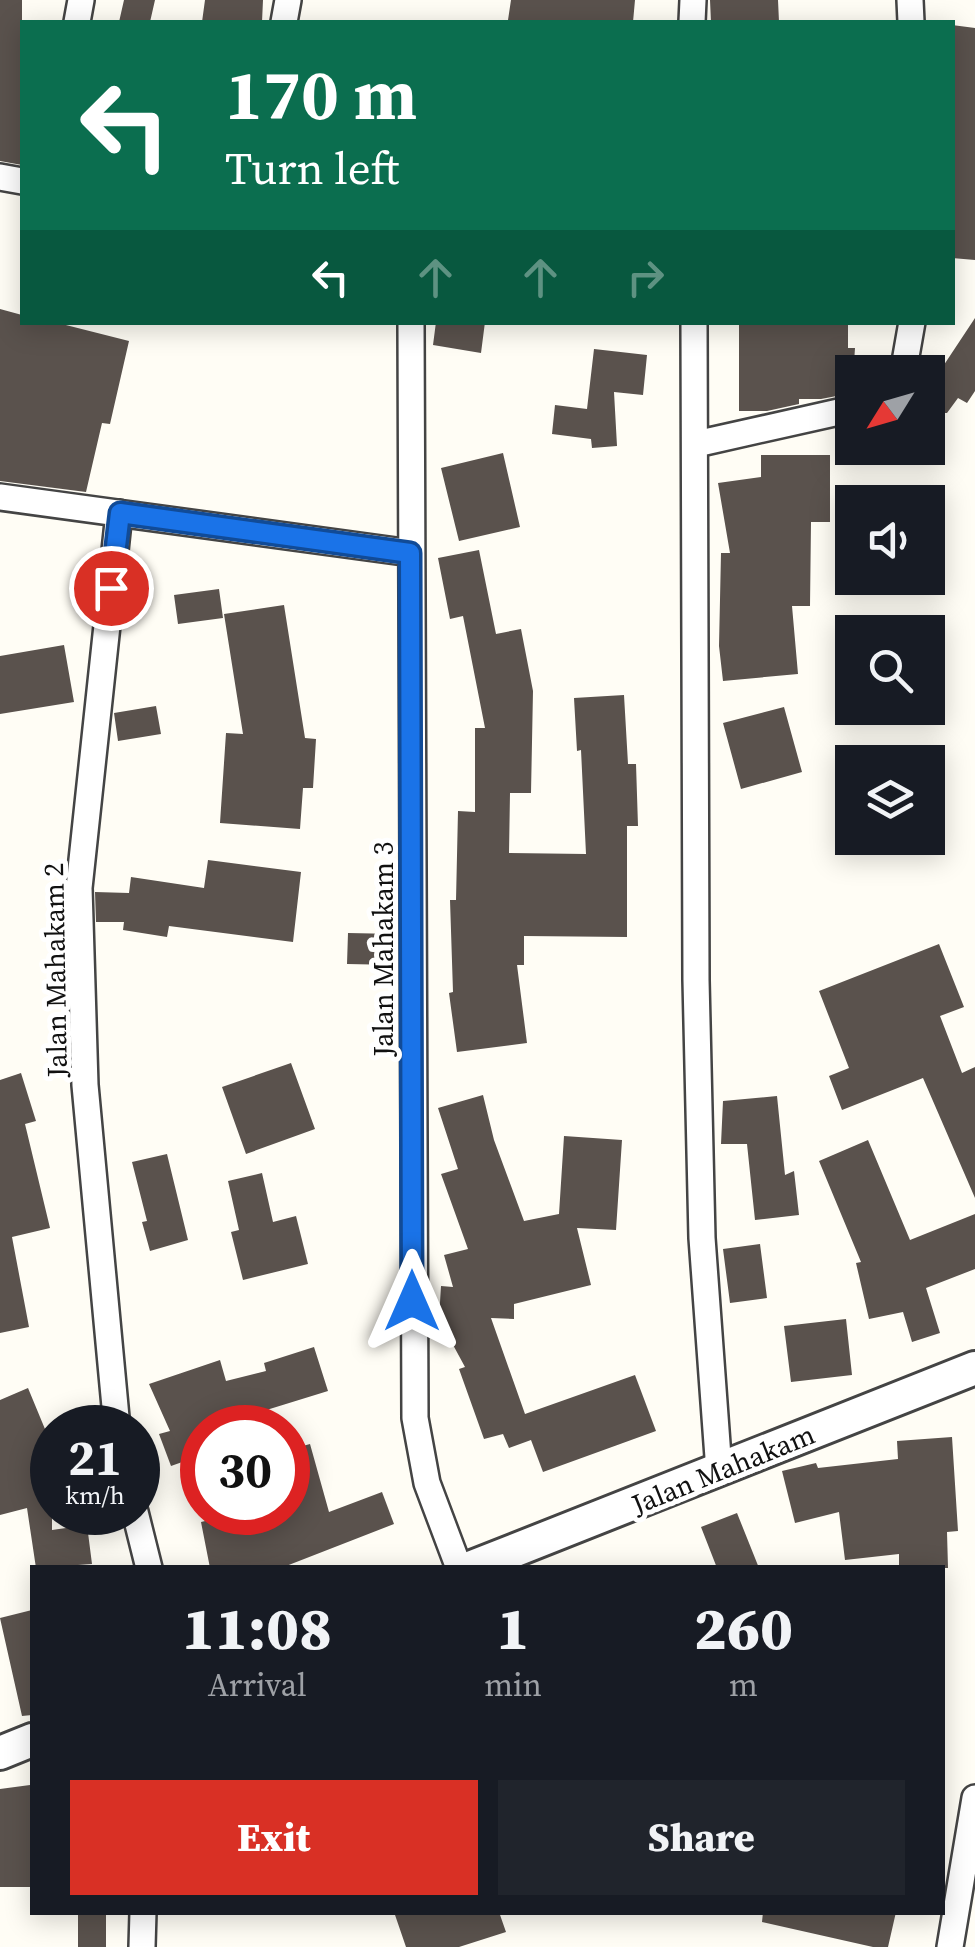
<!DOCTYPE html>
<html lang="en">
<head>
<meta charset="utf-8">
<style>
  :root { --surface:#171b24; --page:#20242c; --text:#f1f3f6; --muted:#9ea1a6; --accent:#d93025 }
  body { margin:0; font-family:"Source Serif 4",serif; background:var(--page); color:var(--text); height:100vh; display:flex; flex-direction:column; font-size:38px; white-space:nowrap }
  * { box-sizing:border-box; margin:0 }
  p { font-size:32px; color:var(--muted) }
  .icon { flex:none; width:55px; height:55px; fill:none; stroke:currentColor; stroke-width:2; stroke-linecap:round; stroke-linejoin:round }
  .map { position:relative; flex:1; overflow:hidden }
  .drawer { position:absolute; left:30px; top:1565px; width:915px; height:350px; display:flex; flex-direction:column; background:var(--surface); border-radius:0px; box-shadow:0 5px 25px #0003 }
  .drawer>* { flex:none }
  .guide { position:absolute; left:20px; top:20px; width:935px; height:305px; border-radius:0px; box-shadow:0 5px 25px #0003; background:#0b6e4f; color:#fff; overflow:hidden }
  .needle { width:65px; rotate:233deg }
  .tools { position:absolute; left:835px; top:355px; display:grid; gap:20px }
  .tools a { display:grid; place-items:center; width:110px; height:110px; border-radius:0px; background:var(--surface); box-shadow:0 5px 25px #0003; font-size:50px }
  .speed { position:absolute; left:30px; top:1405px; display:flex; gap:20px; font-size:50px; font-weight:700; text-align:center }
  .speed>* { display:grid; place-content:center; width:130px; height:130px; border-radius:50%; background:var(--surface); box-shadow:0 5px 25px #0003; line-height:1 }
  .speed small { font-size:25px; font-weight:400 }
  .speed .limit { border:15px solid #d22; background:#fff; color:#111 }
  .pin { position:absolute; display:grid; place-items:center; width:85px; height:85px; color:#fff; margin:-42px; border:5px solid #fff; border-radius:50%; box-shadow:0 2px 10px #0007 }
  .me { position:absolute; width:110px; margin:-55px; rotate:0deg; stroke-linejoin:round; filter:drop-shadow(0 0 8px #0008) }
  .turn { display:flex; align-items:center; gap:35px; height:210px; padding:0 40px; font-size:45px }
  .turn .icon { width:130px; height:130px; stroke-width:2.5 }
  .turn b { display:block; font-size:70px; line-height:85px }
  .lanes { display:flex; align-items:center; height:95px; padding:0 40px; background:#0003; justify-content:center; gap:50px; direction:ltr }
  .lanes .off { opacity:.35 }
  .eta { display:flex; justify-content:space-evenly; align-items:center; height:170px; text-align:center }
  .eta b { font-size:60px; font-weight:800; line-height:70px }
  .button { display:flex; gap:20px; margin-top:auto; padding:20px 40px }
  .button a { flex:1; height:115px; border-radius:0px; background:var(--accent); color:#fff; font-size:40px; font-weight:800; line-height:115px; text-align:center }
  .button a+a { background:var(--page); color:var(--text) }
  .map>svg:first-child { display:block }
  .building { fill:#5a524d }
  .lines { fill:none; stroke-linecap:round; stroke-linejoin:round }
  .minor-casing { stroke:#444; stroke-width:30 }
  .tertiary-casing { stroke:#444; stroke-width:38 }
  .minor { stroke:#fff; stroke-width:25 }
  .tertiary { stroke:#fff; stroke-width:32 }
  .route-casing { stroke:#114b97; stroke-width:25 }
  .route { stroke:#1a73e8; stroke-width:18 }
  .labels { text-anchor:middle; stroke-width:10; stroke-linejoin:round; paint-order:stroke }
  .street-label { font-size:28px; fill:#111; stroke:#fff }
</style>
</head>
<body>
<div class="map">
<svg width="975" height="1947" viewBox="0 0 975 1947">
  <rect width="100%" height="100%" fill="#fffdf5"/>
  <path class="building" d="M0,0h22v165l-22,-4z
    M124,0h31l-5,22h-31z
    M205,0h58l-1,22h-60z
    M511,0h124l-2,22 -125,-2z
    M710,0h68l1,22h-68z
    M952,25l23,3v232l-23,-2z
    M0,309l22,6v7h32l75,19 -19,83 -8,-1 -16,69 -86,-11z
    M975,318v73l-8,12 -9,-5 -11,15h-19v-24z
    M436,322h49l-4,31 -48,-8z
    M739,322h109v26h7l-3,45 -31,6h-22v5l-32,7h-28z
    M594,349l53,6 -4,40 -29,-3 3,54 -25,2 -1,-9 -39,-5 3,-29 32,4z
    M503,453l17,74 -61,14 -18,-73z
    M761,455h69v67h-19l-1,84h-18l6,68 -75,7 -4,-35 2,-93h9l-12,-70 43,-6z
    M479,550l17,84 25,-5 12,62 -2,102h-21l-1,60 77,1 -5,-104 -4,1 -3,-53 50,-3 4,69h8l2,62h-11v111l-103,-1v29h-7l10,78 -70,9 -8,-59 4,-1 -3,-92h6l2,-89 17,1v-84h10l-22,-112 -13,3 -12,-61z
    M219,589l4,29 -45,6 -4,-29z
    M284,605l21,133 11,1 -3,49h-10l-3,41 -80,-6 6,-90 17,1 -19,-120z
    M64,645l10,57 -74,12v-58z
    M156,706l5,28 -43,7 -4,-28z
    M784,707l18,65 -61,17 -18,-66z
    M208,860l93,12 -8,70 -124,-16 -2,11 -44,-7 1,-8h-28l-1,-30 34,1 2,-16 73,11z
    M348,933l49,1 -1,31 -49,-1z
    M939,944l25,63 -24,9 22,57 13,-6v131l-52,-120 -81,32 -13,-34 20,-8 -30,-77z
    M291,1063l24,66 -69,25 -24,-67z
    M21,1073l15,48 -11,3 25,104 -38,9 17,90 -29,6v-253z
    M483,1095l11,45 30,81 35,-7 5,-78 58,4 -6,90 -39,-2 14,57 -77,19v15l-23,-1 34,96 110,-39 21,56 -113,41 -12,-32 -22,8 -6,-14 -19,5 -25,-70 6,-2 -26,-48 2,-33 12,1 -9,-32 24,-6 -27,-75 17,-5 -20,-61z
    M777,1096l8,79 9,-4 5,44 -44,5 -8,-76h-26l2,-43z
    M868,1140l42,100 65,-26v55l-49,19 14,45 -28,9 -9,-30 -34,7 -13,-56 5,-1 -42,-101z
    M167,1154l21,86 -38,11 -8,-29 5,-1 -15,-59z
    M262,1173l11,49 23,-6 12,48 -65,16 -12,-48 8,-2 -11,-49z
    M760,1244l7,54 -37,5 -7,-54z
    M846,1319l6,56 -61,7 -7,-56z
    M314,1347l14,44 -68,21 2,8 -60,8v27l-31,11 -12,-32 11,-3 -21,-47 71,-24 6,21 40,-10 -2,-8z
    M28,1388l24,58v84l35,-5 5,39 -56,4 -9,-60 -27,7v-115z
    M952,1437l6,94 -11,1 1,36h-49v-14l-54,6 -6,-48 -44,11 -13,-52 34,-8 2,5 80,-9 -1,-18z
    M310,1444l19,68 53,-20 12,32 -113,44h-71l-9,-46 43,-10h44v-62z
    M737,1513l22,55h-42l-16,-41z
    M32,1610v105l-10,1 -22,-98z
    M30,1785l2,102h-32v-98z
    M78,1912h28v35h-28z
    M394,1912h105l7,20 -47,15h-53z
    M763,1912h133l-8,35h-15l-111,-25z"/>
  <g class="lines">
    <g class="minor-casing">
      <path id="minor" d="M910,0l1,22
        M77,22l4,-22
        M284,22l4,-22
        M692,22l1,-22
        M0,177l22,4
        M411,322l4,1096 12,65 32,85
        M694,322l2,658 6,258 17,233
        M899,372l6,-10 7,-40
        M696,444l156,-35
        M0,497l411,56
        M117,1428l-32,-343 -6,-197 40,-375
        M135,1512l14,56
        M142,1947l1,-35
        M950,1947l25,-149"/>
    </g>
    <g class="tertiary-casing">
      <path id="tertiary" d="M470,1568l505,-200
        M0,1753l32,-13"/>
    </g>
    <use href="#minor" class="minor"/>
    <use href="#tertiary" class="tertiary"/>
  </g>
  <g class="lines">
    <g class="route-casing">
      <path id="route" d="M111,588l9,-75 290,40 2,748"/>
    </g>
    <use href="#route" class="route"/>
  </g>
  <g class="labels">
    <g class="street-label">
      <text transform="translate(383 949) rotate(-90)" y="10">Jalan Mahakam 3</text>
      <text transform="translate(55 970) rotate(-91)" y="10">Jalan Mahakam 2</text>
      <text transform="translate(723 1469) rotate(-22)" y="10">Jalan Mahakam</text>
    </g>
  </g>
</svg>
<div class="tools">
<a><svg class="needle" viewBox="-14 -14 28 28"><path d="M0-13l5 13h-10z" fill="#e53935"/><path d="M0 13l5-13h-10z" fill="#9ea1a6"/></svg></a>
<a><svg class="icon" aria-label="sound" viewBox="0 0 24 24"><path d="M4 9h4l5-4v14l-5-4H4zM17 9q2 3 0 6"/></svg></a>
<a><svg class="icon" aria-label="search" viewBox="0 0 24 24"><circle cx="10" cy="10" r="6"/><path d="M15 15l6 6"/></svg></a>
<a><svg class="icon" aria-label="layers" viewBox="0 0 24 24"><path d="M12 4l9 5-9 5-9-5zM3 14l9 5 9-5"/></svg></a>
</div>
<div class="speed"><div>21<small>km/h</small></div><div class="limit">30</div></div>
<div class="pin" style="left:111px;top:588px;background:#d93025"><svg class="icon" aria-label="arrive" viewBox="0 0 24 24"><path d="M6 21V4h12l-3 4 3 4H6"/></svg></div>
<svg class="me" style="left:412px;top:1301px" viewBox="-20 -20 40 40"><path d="M0-17L14 15 0 8-14 15z" fill="#1a73e8" stroke="#fff" stroke-width="4"/></svg>
<div class="guide">
<div class="turn"><svg class="icon" aria-label="left" viewBox="0 0 24 24"><path d="M17 20v-9H6M10 6l-5 5 5 5"/></svg><div><b>170 m</b>Turn left</div></div>
<div class="lanes"><svg class="icon" aria-label="left" viewBox="0 0 24 24"><path d="M17 20v-9H6M10 6l-5 5 5 5"/></svg><svg class="icon off" aria-label="ahead" viewBox="0 0 24 24"><path d="M12 20V5M6 11l6-6 6 6"/></svg><svg class="icon off" aria-label="ahead" viewBox="0 0 24 24"><path d="M12 20V5M6 11l6-6 6 6"/></svg><svg class="icon off" aria-label="right" viewBox="0 0 24 24"><path d="M7 20v-9h11M14 6l5 5-5 5"/></svg></div>
</div>
<section class="drawer">
<div class="eta">
<div><b>11:08</b><p>Arrival</p></div>
<div><b>1</b><p>min</p></div>
<div><b>260</b><p>m</p></div>
</div>
<div class="button"><a>Exit</a><a>Share</a></div>
</section>
</div>
</body>
</html>
